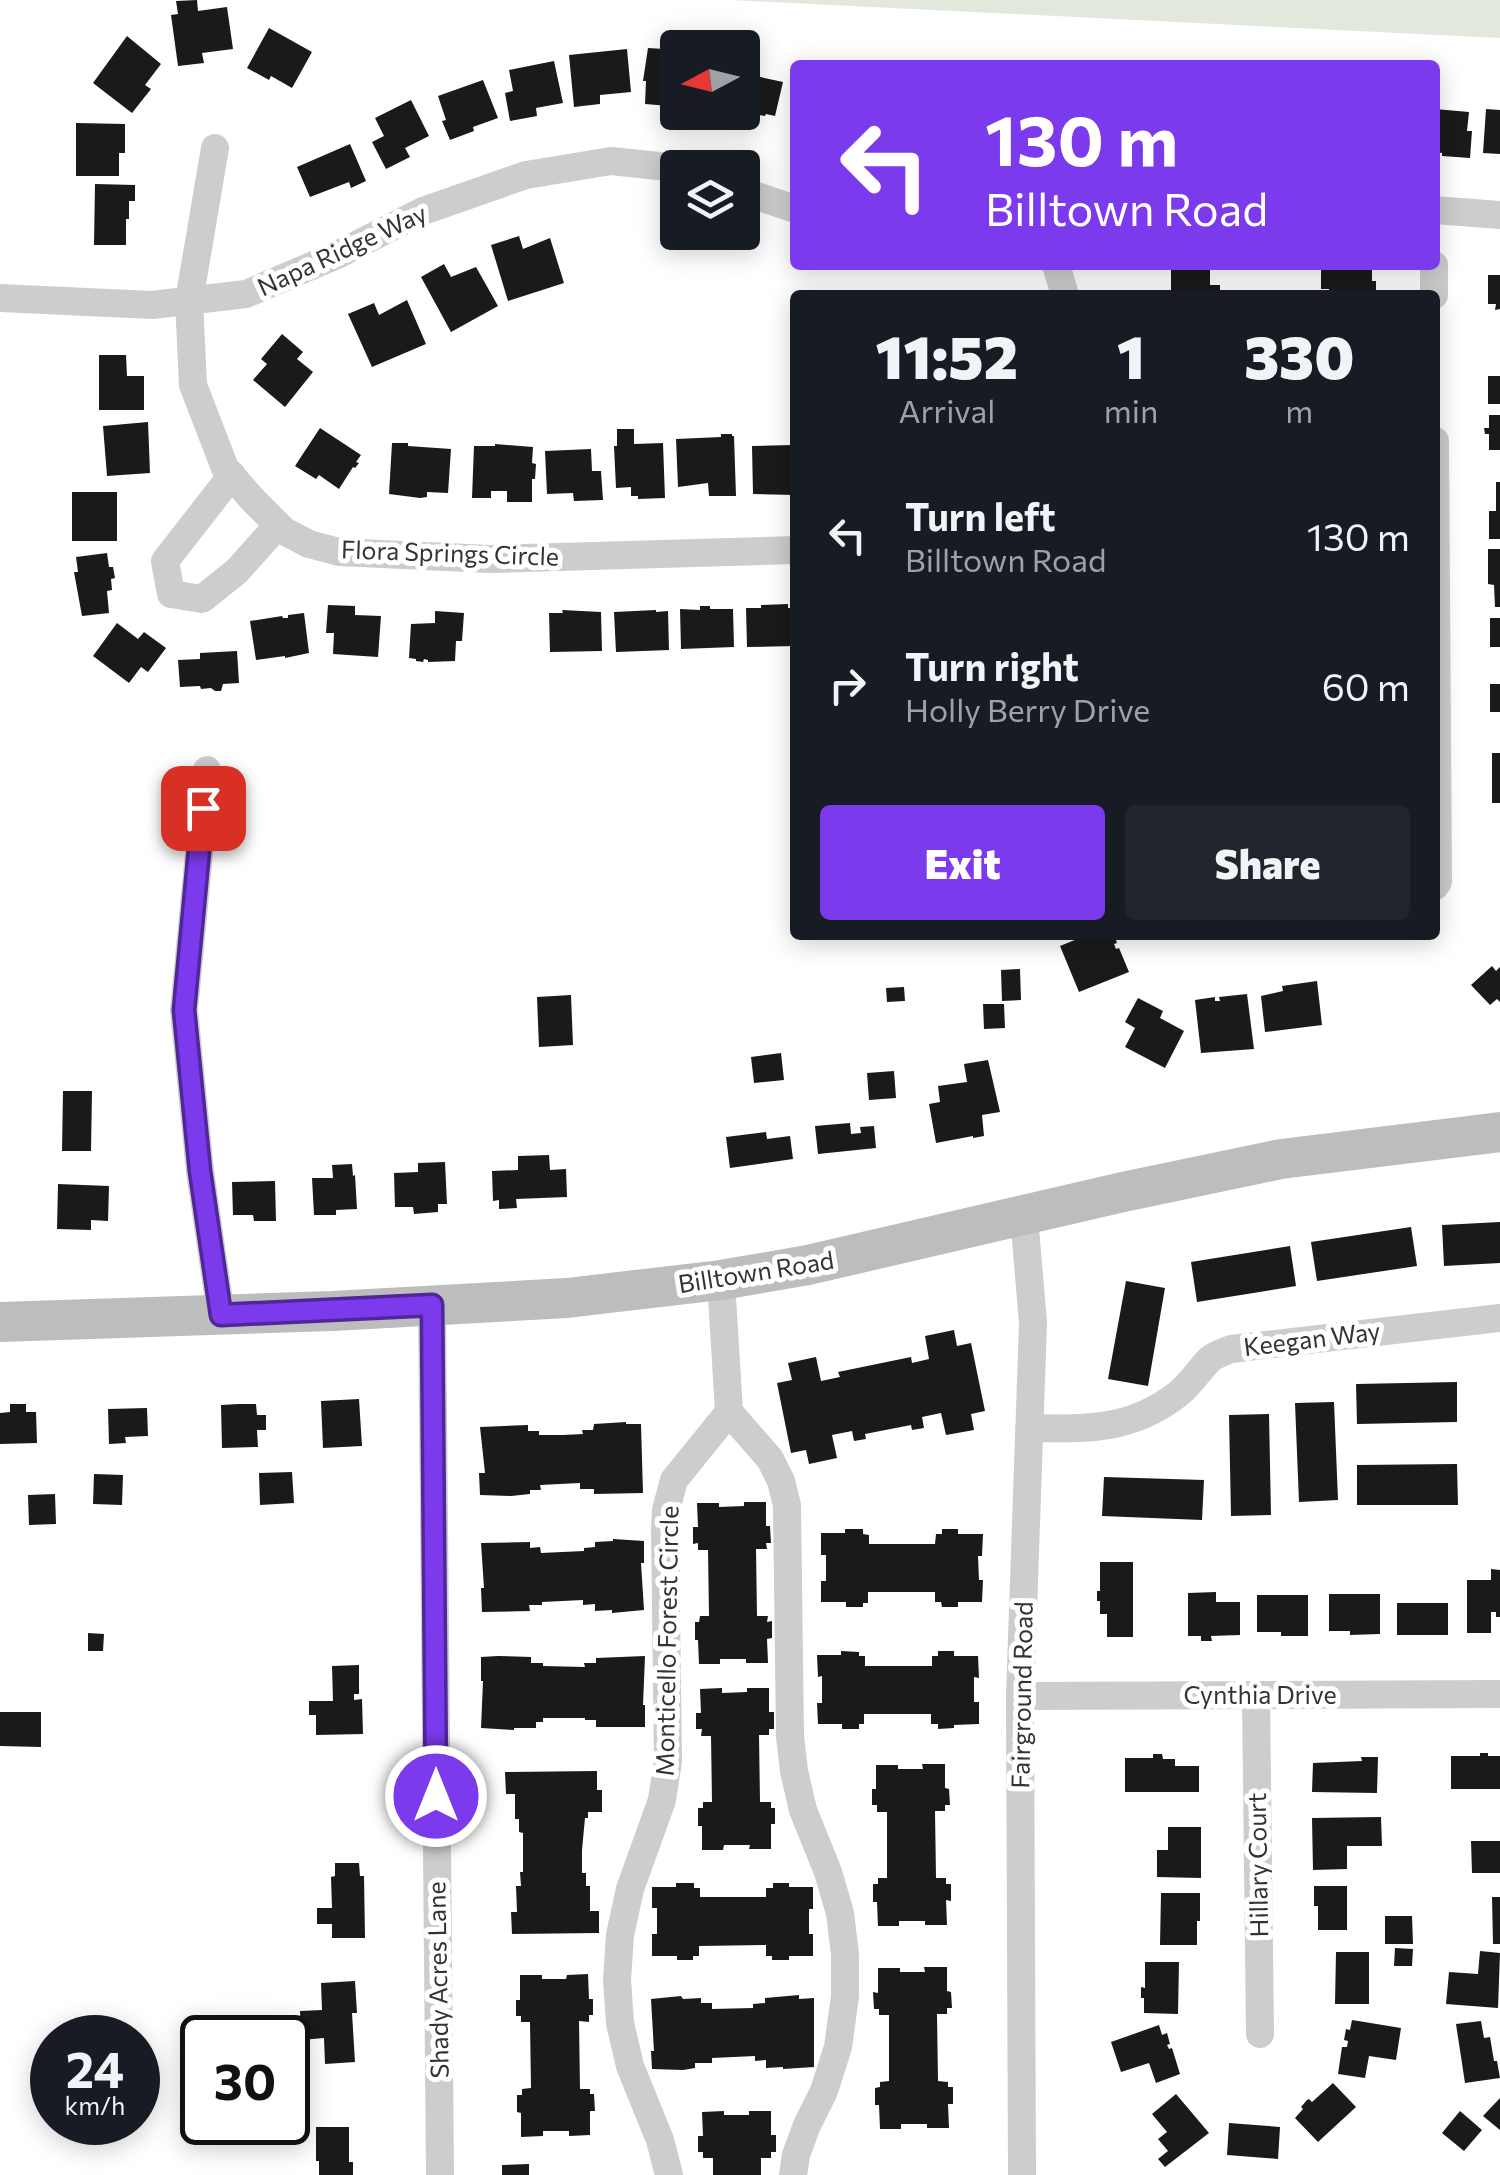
<!DOCTYPE html>
<html lang="en">
<head>
<meta charset="utf-8">
<style>
  :root { --surface:#171b24; --page:#20242c; --text:#f1f3f6; --muted:#9ea1a6; --accent:#7c3aed }
  body { margin:0; font-family:Commissioner,sans-serif; background:var(--page); color:var(--text); height:100vh; display:flex; flex-direction:column; font-size:38px; white-space:nowrap }
  * { box-sizing:border-box; margin:0 }
  p { font-size:32px; color:var(--muted) }
  .icon { flex:none; width:55px; height:55px; fill:none; stroke:currentColor; stroke-width:2; stroke-linecap:round; stroke-linejoin:round }
  .map { position:relative; flex:1; overflow:hidden }
  .panel { position:absolute; left:790px; top:290px; width:650px; height:650px; display:flex; flex-direction:column; background:var(--surface); border-radius:10px; box-shadow:0 5px 25px #0003 }
  .panel>* { flex:none }
  .banner { position:absolute; left:790px; top:60px; width:650px; height:210px; border-radius:10px; box-shadow:0 5px 25px #0003; background:#7c3aed; color:#fff; overflow:hidden }
  .needle { width:65px; rotate:263deg }
  .controls { position:absolute; left:660px; top:30px; display:grid; gap:20px }
  .controls a { display:grid; place-items:center; width:100px; height:100px; border-radius:10px; background:var(--surface); box-shadow:0 5px 25px #0003; font-size:50px }
  .speed { position:absolute; left:30px; top:2015px; display:flex; gap:20px; font-size:50px; font-weight:700; text-align:center }
  .speed>* { display:grid; place-content:center; width:130px; height:130px; border-radius:50%; background:var(--surface); box-shadow:0 5px 25px #0003; line-height:1 }
  .speed small { font-size:25px; font-weight:400 }
  .speed .limit { border:5px solid #111; border-radius:15px; background:#fff; color:#111 }
  .pin { position:absolute; display:grid; place-items:center; width:85px; height:85px; color:#fff; margin:-42px; border-radius:20px; box-shadow:0 5px 15px #0006 }
  .me { position:absolute; width:110px; margin:-55px; rotate:0deg; stroke-linejoin:round; filter:drop-shadow(0 0 8px #0008) }
  .turn { display:flex; align-items:center; gap:35px; height:210px; padding:0 30px; font-size:45px }
  .turn .icon { width:130px; height:130px; stroke-width:2.5 }
  .turn b { display:block; font-size:70px; line-height:85px }
  .eta { display:flex; justify-content:space-evenly; align-items:center; height:170px; text-align:center }
  .eta b { font-size:60px; font-weight:800; line-height:70px }
  .button { display:flex; gap:20px; margin-top:auto; padding:20px 30px }
  .button a { flex:1; height:115px; border-radius:10px; background:var(--accent); color:#fff; font-size:40px; font-weight:800; line-height:115px; text-align:center }
  .button a+a { background:var(--page); color:var(--text) }
  ul { padding:0; list-style:none }
  li { display:flex; align-items:center; gap:30px; height:150px; padding:0 30px }
  li div { flex:1 }
  li b { display:block; font-size:38px }
  li em { font-style:normal }
  .map>svg:first-child { display:block }
  .green { fill:#e3e8dd }
  .building { fill:#1a1a1a }
  .lines { fill:none; stroke-linecap:round; stroke-linejoin:round }
  .minor { stroke:#cdcdcd; stroke-width:28 }
  .secondary { stroke:#bdbdbd; stroke-width:40 }
  .route-casing { stroke:#51269a; stroke-width:25 }
  .route { stroke:#7c3aed; stroke-width:18 }
  .labels { text-anchor:middle; stroke-width:10; stroke-linejoin:round; paint-order:stroke }
  .street-label { font-size:25px; fill:#333; stroke:#fff }
</style>
</head>
<body>
<div class="map">
<svg width="1500" height="2175" viewBox="0 0 1500 2175">
  <rect width="100%" height="100%" fill="#fff"/>
  <path class="green" d="M731,0h769v38z"/>
  <path class="building" d="M197,0l1,11 29,-4 6,42 -31,4 2,10 -26,3 -7,-51 7,-1 -2,-13z
    M269,28l43,24 -20,36 -21,-12 -2,4 -22,-12z
    M127,36l34,28 -16,21 6,4 -19,24 -39,-30z
    M665,36l27,2 -1,10h-13v47h-8v11l-25,-2 1,-23h-3l5,-33 16,1z
    M627,49l4,43 -31,3v9l-26,3 -5,-52z
    M554,61l9,42 -27,5 1,8 -27,5 -5,-28 8,-2 -4,-21z
    M742,73l41,9 -8,34 -9,-2 -1,2 -7,-1v3l-26,-4 10,-2z
    M483,80l15,38 -25,9 1,4 -24,9 -8,-19 4,-1 -8,-24z
    M411,100l18,36 -24,12 5,9 -24,12 -14,-27 12,-6 -9,-18z
    M1435,109l34,3 -2,19h5l-2,27 -28,-2v-3l-7,-1z
    M1486,109l14,1v44l-17,-1z
    M76,123l49,1v29h-6v23h-43z
    M350,144l16,37 -15,7 -2,-6 -39,15 -13,-30z
    M95,184l40,1v16h-6v18h-3v26h-32z
    M519,236l4,13 27,-11 14,45 -56,18 -17,-56z
    M444,264l7,13 25,-10 22,39 -47,26 -30,-55z
    M1321,265l51,1v15h4v14h-47v-6h-8z
    M1171,269h39v16h10v10h-49z
    M1488,275h12v34l-5,1 1,-6h-8z
    M407,300l19,44 -54,23 -24,-53 26,-11 5,12z
    M282,334l21,18 -6,7 16,13 -28,35 -32,-27 14,-16 -6,-5z
    M99,355h27l1,21h17v34h-45z
    M1488,376h12v28h-12z
    M1489,415h11v35h-11v-16h-4l-1,-6h5z
    M148,422l2,51 -43,3 -4,-50z
    M320,428l41,27 -5,7 3,1 -4,5 -2,-1 -14,22 -20,-14 -3,4 -21,-13z
    M617,429h17v15l29,-1 2,55 -27,1v-3h-7v-9l-15,1 -2,-42h3z
    M721,434h11v2h2l2,60h-27l-1,-13 -30,4 -2,-48 45,-2z
    M392,443h16v3l43,3 -3,44 -21,-1v5l-7,1 -31,-4z
    M495,444l38,3 -1,16 4,1 -1,15h-3v23h-25v-11h-16v7h-19l2,-52h21z
    M793,445l2,50 -42,-1 -1,-48z
    M591,449l1,22h9l2,29 -29,1 -1,-8 -26,1 -2,-43z
    M1496,482h4v57h-11v-28h7z
    M72,492h45v49h-45z
    M1488,549h12v58h-5l-1,-22 -6,-1z
    M107,553l2,14h4l2,11 -4,1 1,11 -5,1 2,22 -27,3 -8,-44h4l-2,-15z
    M788,604v4h7v38l-48,1 -1,-39h15v-3z
    M328,605l27,1v9l26,1 -3,41 -45,-3 1,-21h-8z
    M700,606h10v3h23l1,38 -53,2 -1,-40 20,1z
    M562,610l39,2 1,39 -52,1 -1,-39h14z
    M656,610v2l12,-1 1,39 -53,2 -2,-40z
    M435,611l29,2 -2,28h-6l-1,20 -27,1v-2l-4,-1 -1,3 -7,-1v-2l-7,-1 2,-34 24,-1z
    M304,613l5,40 -24,5v-2l-29,4 -6,-39 32,-5 1,2h5v-3z
    M1490,618h10v29h-10z
    M117,623l21,16 6,-7 22,16 -18,24 -7,-5 -12,16 -36,-27z
    M237,651l2,32 -16,1 -2,7h-6l-4,-3 -10,1 -1,-3 -20,1 -2,-27 22,-1v-6z
    M1490,684h10v28h-10z
    M1492,753h8v50h-8z
    M1087,935h27l3,8 -3,1 2,5 3,-1 10,24 -50,20 -19,-46z
    M1492,966l4,5 4,-4v35l-3,-3 -7,6 -19,-20z
    M1020,969l1,31 -19,1 -1,-31z
    M1317,981l5,44 -57,7 -4,-36 22,-5 -1,-5z
    M904,987l1,14 -18,1 -1,-14z
    M1247,994l7,55 -53,4 -6,-53 20,-3v4h5l-1,-4z
    M571,995l2,50 -34,2 -2,-50z
    M1138,998l25,13 -3,7 24,13 -19,37 -40,-21 10,-19 -10,-6z
    M983,1004h21l1,24 -21,1z
    M781,1053l3,27 -30,3 -3,-26z
    M988,1060l12,52 -18,3 2,21 -11,2v-2l-37,7 -7,-39 11,-2 -2,-16 29,-4 -3,-18z
    M894,1071l2,27 -27,2 -2,-27z
    M63,1091h29l-1,60h-29z
    M850,1123l1,11 10,-1 -1,-6 14,-1 2,22 -58,6 -3,-28z
    M766,1132l1,7 23,-3 3,23 -63,9 -4,-31z
    M549,1155l1,15 16,-1 1,28 -51,2 1,9 -18,1v-9l-6,1 -1,-30 26,-1v-14z
    M445,1162l2,42h-9v8l-24,2 -1,-7h-18l-1,-34 24,-1v-9z
    M352,1164l1,12 2,-1 2,34 -21,1v5h-22l-2,-37h21l-1,-13z
    M275,1181l1,40h-22l-1,-6h-20l-1,-33z
    M58,1184l51,2 -1,35 -17,-1v10l-34,-1z
    M1500,1222v41l-56,3 -2,-41z
    M1411,1227l6,39 -100,15 -6,-39z
    M1290,1246l6,40 -99,16 -6,-40z
    M1126,1281l39,7 -17,98 -40,-7z
    M954,1330l3,16 14,-3 14,68 -14,3 3,16 -28,5 -5,-22 -19,4 2,11 -12,2 -1,-5 -46,9 1,5 -12,2 -2,-10 -20,4 5,23 -28,6 -3,-14 -15,3 -14,-70 15,-3 -4,-17 28,-6 5,24 19,-4 -2,-5 73,-15 1,6 17,-4 -4,-23z
    M1457,1382v40l-100,2 -1,-40z
    M359,1399l3,47 -39,2 -2,-47z
    M1334,1402l4,98 -39,2 -4,-99z
    M10,1404h16v8h10l1,31 -37,1v-31l10,-1z
    M238,1404h18l1,11h9v15h-9l1,17 -36,1 -1,-43z
    M147,1408l1,28 -23,1 1,6 -17,1 -1,-35z
    M1269,1414l2,101 -40,1 -2,-101z
    M626,1422v2h15l2,69 -49,1v-5h-14v-6l-40,2 1,5h-11v4l-19,2 -31,-1 -1,-22h6l-5,-46 48,-2v6h11v4h24l20,-1 -1,-4h11l1,-6z
    M1457,1464l1,41h-101v-40z
    M292,1472l2,31 -34,2 -1,-32z
    M94,1474l29,1 -1,30 -29,-1z
    M1104,1477l100,3 -2,40 -100,-4z
    M55,1494l1,30 -27,1 -1,-30z
    M744,1502h22v24h4l1,17h-5l1,6h-11l1,67h11l-1,6 5,-1v17l-5,1 1,24h-22v-4h-26v5h-21l-1,-24h-3v-18h4l1,-6h9l-1,-66h-10v-7l-5,1v-17h5l-1,-24h22v4l25,-1z
    M845,1529h18v5l6,1v9h66l1,-10h6v-5h16v5h25l-1,22h-4l1,24h4l-1,22h-24v5h-16l-1,-5h-6v-10h-67v11h-5v4h-17v-5h-25v-21h5v-26h-5v-22h24z
    M613,1539l31,2v22h-3l3,47 -32,3v-3l-17,1v-7l-12,1v-5l-41,2v3h-13l1,6 -48,1 -1,-24h3l-3,-45 49,-1v6l10,-1 1,6 43,-2v-3l11,-1v-5l18,-1z
    M1100,1562h33v75h-26v-23h-7v-13h-3v-10h3z
    M1491,1569l9,1v47h-4v-5h-5v21h-24v-53h24z
    M1216,1592v10h24v33l-29,1 1,5h-11v-5h-13v-43z
    M1329,1594h51v40l-30,1v-4h-21z
    M1257,1595h51v41h-27v-4h-24z
    M1397,1603h51v32h-51z
    M88,1633l16,1 -1,17h-15z
    M841,1651l18,1v4h6v10h67v-10h6v-5h16v5h24l1,22 -5,-1v25h5v22l-25,1v3l-16,1v-5h-7v-10h-67v10h-5v5h-17v-5h-24l-1,-21h5v-27l-4,1 -1,-22h24z
    M498,1656l33,1v6h12v3l42,1 -1,-4h12v-5l49,-2 -2,49h2v22h-49v-7h-11v-2h-42v4h-7v6h-22v2l-33,-2 2,-47h-2v-24z
    M359,1665v29h-5v6l8,-1 1,35 -47,1v-20h-7v-14h24l-1,-35z
    M722,1688v5l25,-1v-4h22v24h5v17h-5v6h-10l1,67h11v6h4v16h-4v25h-22l1,-4h-26l-1,5h-21v-24h-4v-18h5v-6h9l-1,-66h-10l1,-7h-6v-16h5l-1,-24z
    M0,1712h41v35l-41,-1z
    M1480,1753h8v3h12v33h-49v-33h29z
    M1153,1754h9l1,5h12v7h24v26h-74v-34h28z
    M1361,1757h17l-1,36 -65,-1 1,-29 49,-2z
    M922,1764h23v24l4,1 1,16h-5v6h-10l1,67h10v6h5v17l-5,-1 1,25h-22v-4h-26v5h-21l-1,-24h-4v-18h5v-6h9v-66h-10v-7h-5v-16h4v-24h22v4h25z
    M597,1771v19h5v22h-14v6h-3l-3,32v23h4v13h4v25h9v22l-87,1 -1,-22h6l-1,-26h5l-1,-14h3v-39l-4,-1v-13h-4v-25h-9l-1,-22z
    M1381,1817l1,29h-35v23l-34,1 -1,-52z
    M1168,1827h33v51l-44,-1v-27h11z
    M1471,1841h29v32h-28z
    M335,1863h24l1,13h4l1,62h-33v-14h-15v-16h15l-1,-31 4,-1z
    M676,1883h18v5h6v9h66v-9h7v-5h16v4h24v22h-4v25h4v22h-24v4h-17v-4h-6v-11l-67,1v10h-6v4h-16v-4h-25v-22h5v-26h-5v-21h24z
    M1314,1886h33v44h-29v-24h-4z
    M1161,1893h39v28h-3v24h-37z
    M1492,1897h8v47h-7z
    M1385,1916h27l1,28h-28z
    M1395,1948l18,1 -1,17h-18z
    M1480,1951l20,2 -2,55 -52,-4 3,-32 29,2z
    M1336,1952h33v52h-34z
    M1145,1962h34l-1,52 -34,-1v-15h-3v-11l4,1z
    M924,1967h23v24l4,1 1,16h-5v6h-10l1,67 10,1v5h5v17h-5l1,24h-22v-4h-26v5h-21l-1,-24h-4v-17l5,-1v-5l9,-1v-66h-10v-6h-5l-1,-17 5,1v-25h22v4h25z
    M588,1974l1,25h4v16h-4v7l-10,-1 1,68h10v5h4l1,17h-5v24l-21,1v-5h-26v5l-22,1v-24l-4,-1v-17h5v-6l9,-1 -1,-66h-9v-6h-5v-16h4v-25h22v4h24l1,-4z
    M355,1981l2,32h-5l3,49 -30,2 -1,-26 -23,2 -1,-29 22,-1 -1,-27z
    M799,1995v4l15,-1v69l-31,2v-2l-17,1v-8l-11,1v-5l-43,2v5h-17v5l-12,2 -31,-1 -1,-18h3l-3,-52 30,-3 2,3 18,-1v5h11v6l41,-1v-4l12,-1v-5z
    M1352,2020l49,8 -5,32 -27,-4 -4,22 -27,-4 4,-27h5l1,-6 -4,-1 2,-11 4,1z
    M1481,2021l3,17 6,-1 4,24h3l3,17 -35,5 -9,-59z
    M1159,2025l3,10 5,-2 3,11 -3,1 2,4 3,-1 8,26 -24,9 -7,-20 -28,9 -10,-30z
    M1333,2083l23,24 -38,35 -23,-24 8,-9 -2,-2 6,-7 2,-1 3,3z
    M1176,2094l33,39 -44,34 -7,-8 10,-8 -10,-12 9,-7 -15,-18z
    M1500,2098v32l-17,-14z
    M724,2111v4h25v-4h22v24h5v17h-5v6h-10v17h-48v-17h-10v-6h-5v-16h5l-1,-24z
    M1460,2111l22,19 -18,21 -22,-18z
    M1229,2123l51,4 -2,32 -51,-4z
    M316,2127h33v35h4v13h-34v-14h-3z
    M529,2164v11h-27v-10z"/>
  <g class="lines">
    <path class="minor" d="M215,148l-26,153 4,84 32,83 28,32 31,31 25,13 30,8 150,7 306,-9
      M742,191l53,18
      M1435,210l65,5
      M1056,265l9,30
      M1434,265v30
      M0,298l152,7 94,-11 91,-39 86,-44 103,-36 85,-14 67,7
      M1435,441l3,441 -3,4
      M232,475l-67,86 6,33 31,5 35,-28 41,-46
      M207,770l-23,240 16,161 21,144
      M721,1280l8,132 41,47 11,22 6,24 3,231 4,35 9,39 25,62 12,41 5,41v42l-7,51 -14,44 -17,34 -11,30 -3,20
      M432,1305l8,870
      M1029,1428c57,1 102,3 149,-34 13,-10 21,-24 32,-35 6,-5 14,-7 21,-10l269,-31
      M1256,1695l4,339
      M1020,1696l480,-2
      M669,2175l-9,-35 -30,-74 -10,-43 -3,-43 3,-45 10,-46 32,-89 6,-39 -3,-232 1,-19 8,-30 55,-68
      M1022,2175l-2,-479 13,-373 -9,-107"/>
    <path class="secondary" d="M0,1322l333,-11 234,-13 154,-18 87,-15 315,-73 158,-33 219,-27"/>
  </g>
  <g class="lines">
    <g class="route-casing">
      <path id="route" d="M203,808l-19,202 16,161 21,144 211,-10 4,491"/>
    </g>
    <use href="#route" class="route"/>
  </g>
  <g class="labels">
    <g class="street-label">
      <text transform="translate(342 250) rotate(-25)" y="9">Napa Ridge Way</text>
      <text transform="translate(450 553) rotate(2)" y="9">Flora Springs Circle</text>
      <text transform="translate(756 1272) rotate(-9)" y="9">Billtown Road</text>
      <text transform="translate(1312 1339) rotate(-7)" y="9">Keegan Way</text>
      <text transform="translate(667 1641) rotate(-89)" y="9">Monticello Forest Circle</text>
      <text transform="translate(1022 1695) rotate(-89)" y="9">Fairground Road</text>
      <text x="1260" y="1704">Cynthia Drive</text>
      <text transform="translate(1258 1865) rotate(-91)" y="9">Hillary Court</text>
      <text transform="translate(438 1980) rotate(-91)" y="9">Shady Acres Lane</text>
    </g>
  </g>
</svg>
<div class="controls">
<a><svg class="needle" viewBox="-14 -14 28 28"><path d="M0-13l5 13h-10z" fill="#e53935"/><path d="M0 13l5-13h-10z" fill="#9ea1a6"/></svg></a>
<a><svg class="icon" aria-label="layers" viewBox="0 0 24 24"><path d="M12 4l9 5-9 5-9-5zM3 14l9 5 9-5"/></svg></a>
</div>
<div class="speed"><div>24<small>km/h</small></div><div class="limit">30</div></div>
<div class="pin" style="left:203px;top:808px;background:#d93025"><svg class="icon" aria-label="arrive" viewBox="0 0 24 24"><path d="M6 21V4h12l-3 4 3 4H6"/></svg></div>
<svg class="me" style="left:436px;top:1796px" viewBox="-20 -20 40 40"><circle r="17" fill="#7c3aed" stroke="#fff" stroke-width="3"/><path d="M0-11L8 9 0 5-8 9z" fill="#fff"/></svg>
<div class="banner">
<div class="turn"><svg class="icon" aria-label="left" viewBox="0 0 24 24"><path d="M17 20v-9H6M10 6l-5 5 5 5"/></svg><div><b>130 m</b>Billtown Road</div></div>
</div>
<section class="panel">
<div class="eta">
<div><b>11:52</b><p>Arrival</p></div>
<div><b>1</b><p>min</p></div>
<div><b>330</b><p>m</p></div>
</div>
<ul>
<li><svg class="icon" aria-label="left" viewBox="0 0 24 24"><path d="M17 20v-9H6M10 6l-5 5 5 5"/></svg><div><b>Turn left</b><p>Billtown Road</p></div><em>130 m</em></li>
<li><svg class="icon" aria-label="right" viewBox="0 0 24 24"><path d="M7 20v-9h11M14 6l5 5-5 5"/></svg><div><b>Turn right</b><p>Holly Berry Drive</p></div><em>60 m</em></li>
</ul>
<div class="button"><a>Exit</a><a>Share</a></div>
</section>
</div>
</body>
</html>
